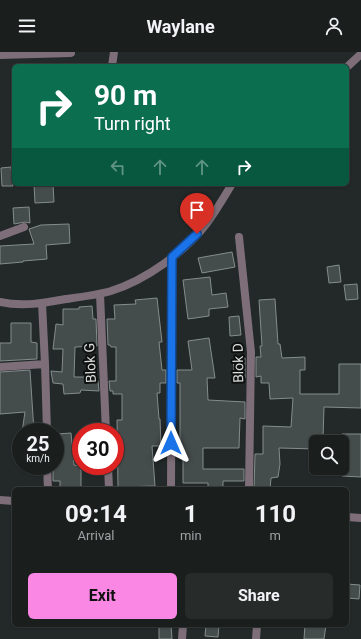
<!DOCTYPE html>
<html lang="en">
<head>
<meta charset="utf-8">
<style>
  :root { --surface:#1a1f1e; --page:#272c2b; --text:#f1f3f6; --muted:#9fa2a4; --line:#383d3c; --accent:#fb87e5 }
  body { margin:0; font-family:Roboto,sans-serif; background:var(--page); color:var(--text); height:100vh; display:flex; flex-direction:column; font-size:15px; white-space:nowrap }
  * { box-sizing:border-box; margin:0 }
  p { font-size:13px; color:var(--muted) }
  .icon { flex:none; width:22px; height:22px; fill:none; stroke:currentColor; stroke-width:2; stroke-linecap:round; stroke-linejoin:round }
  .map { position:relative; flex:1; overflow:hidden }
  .drawer { position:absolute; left:12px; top:435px; width:337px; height:140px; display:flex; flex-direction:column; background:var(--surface); border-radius:6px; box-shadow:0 1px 3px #0004,0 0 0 1px var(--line) }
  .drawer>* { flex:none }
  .banner { position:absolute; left:12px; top:12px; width:337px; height:122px; border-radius:6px; box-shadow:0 1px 3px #0004,0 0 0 1px var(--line); background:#0b6e4f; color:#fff; overflow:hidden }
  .controls { position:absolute; left:309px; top:383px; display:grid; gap:8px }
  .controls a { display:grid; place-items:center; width:40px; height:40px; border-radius:6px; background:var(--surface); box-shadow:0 1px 3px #0004,0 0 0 1px var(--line); font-size:20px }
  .speed { position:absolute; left:12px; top:371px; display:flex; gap:8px; font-size:20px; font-weight:700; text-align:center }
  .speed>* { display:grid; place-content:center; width:52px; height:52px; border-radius:50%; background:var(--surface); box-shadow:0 1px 3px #0004,0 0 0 1px var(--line); line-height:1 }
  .speed small { font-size:10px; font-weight:400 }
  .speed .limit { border:6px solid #d22; background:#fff; color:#111 }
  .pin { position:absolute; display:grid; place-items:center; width:34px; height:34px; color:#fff; margin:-41px -17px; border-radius:50% 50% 50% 0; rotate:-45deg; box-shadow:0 0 4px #0007 }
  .pin .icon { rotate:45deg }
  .me { position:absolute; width:44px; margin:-22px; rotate:0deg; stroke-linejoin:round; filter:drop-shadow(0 0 3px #0008) }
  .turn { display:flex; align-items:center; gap:14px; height:84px; padding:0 16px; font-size:18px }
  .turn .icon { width:52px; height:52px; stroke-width:2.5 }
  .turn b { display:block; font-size:28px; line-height:34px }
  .lanes { display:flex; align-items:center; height:38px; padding:0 16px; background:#0003; justify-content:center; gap:20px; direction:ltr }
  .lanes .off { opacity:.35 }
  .eta { display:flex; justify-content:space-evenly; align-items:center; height:68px; text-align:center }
  .eta b { font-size:24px; font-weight:700; line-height:28px }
  .action { display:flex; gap:8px; margin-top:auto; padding:8px 16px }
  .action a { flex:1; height:46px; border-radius:6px; background:var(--accent); color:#111; font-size:16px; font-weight:700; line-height:46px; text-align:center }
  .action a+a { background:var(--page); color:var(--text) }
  header { display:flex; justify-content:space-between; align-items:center; height:52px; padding:0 16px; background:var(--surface); font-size:18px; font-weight:700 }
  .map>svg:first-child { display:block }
  .building { fill:#454d4c; stroke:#848d8c }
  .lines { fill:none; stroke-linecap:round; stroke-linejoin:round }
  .minor { stroke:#7d6e79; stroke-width:8 }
  .route-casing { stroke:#114b97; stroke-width:10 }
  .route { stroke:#1a73e8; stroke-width:7 }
  .labels { text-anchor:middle; stroke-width:4; stroke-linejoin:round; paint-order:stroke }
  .street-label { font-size:14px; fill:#dadfde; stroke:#0e1110 }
</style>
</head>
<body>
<header><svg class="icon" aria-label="menu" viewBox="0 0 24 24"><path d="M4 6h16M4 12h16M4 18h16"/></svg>Waylane<svg class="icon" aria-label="person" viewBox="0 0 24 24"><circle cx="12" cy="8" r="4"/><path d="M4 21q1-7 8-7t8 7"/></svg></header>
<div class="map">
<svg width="361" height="587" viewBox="0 0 361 587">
  <rect width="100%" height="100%" fill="#222928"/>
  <path class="building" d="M11,115l2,19h-11l-1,-18z
    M34,132h19l1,18 -19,1z
    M29,155l1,16 -5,-1 -11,2 -1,-16z
    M69,172l1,19 -24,2 1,14 -24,2v1l-23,2v-18l34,-2 -5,-15 12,-4z
    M232,200l3,15 -33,6 -4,-15z
    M339,213l2,17 -12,1 -2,-16z
    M210,225l2,18 14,-2 2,14 -19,2v7l-21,3 -5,-39z
    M357,232l1,15 -12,1 -2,-15z
    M157,246l5,44h-3l3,28h4v13h-6v10h-3l2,26h1l1,27h-9l3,40 -37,1 -1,-67h5v-26h-9v-3h-3l-1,-10h7v-34h-5l-1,-2h-2l-1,-26h8l-1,-14 22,-1 -1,-4z
    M275,247l3,45h2l2,14 23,-1v13h-5v24h39v-30h22v44l-37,-1 -1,31h-7v11l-37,-1 1,16 -2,13 -7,1 -1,11h-16l1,-35h8v-28l28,1 2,-29 -23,1 -1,-16h-8v-7l-5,1v-20h5l-1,-11h2l-3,-46z
    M92,254l1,13h3l1,27 -22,1 -1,30h21v4h3l1,10 -18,-1 -1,3 -16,1 -1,-10 -10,-1 -2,-12 11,1 1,-23h-10l3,-25 7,1v-16h16v-2z
    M239,264l2,19 -11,1 -1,-19z
    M11,271h20v19l6,1v16l-37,2v-18h11z
    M209,286l6,40h-8l1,22 37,2v17l-5,-1 -1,30h-36v21h41v12h-21v8h-15v-6h-25v-32h-3v-68h-3v-13h15l-4,-29z
    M245,306v20l-10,1 -2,-19z
    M30,318l4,62h-12l3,-20 -25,2v-42z
    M71,381l3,32 7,1v23h-21v-8h-7v-15h2v-4l4,1 -2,-29z
    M342,382h19v43l-19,-1z
    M347,532l13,1 -1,14 -12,-1z
    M159,573h12l1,14h-13z
    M206,573h13l-1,12 -13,-1z
    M305,573h21l-2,14h-20z"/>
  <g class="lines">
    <path class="minor" d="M0,3l71,-2
      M112,14l2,-14
      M347,15l14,-13
      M0,184l24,-9
      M239,185l12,115 -2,137
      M100,242l6,138
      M0,250c22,5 44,1 66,-3 15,-2 31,-4 45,-8 35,-11 74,-39 96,-68 9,-12 17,-26 25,-39
      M42,251l3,61 2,68
      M0,315l45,-3
      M47,414l1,23
      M108,414l1,23
      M171,437l1,-232
      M0,448l14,1
      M347,465l14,1
      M182,587l1,-14
      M256,587l1,-14"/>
  </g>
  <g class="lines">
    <g class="route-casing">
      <path id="route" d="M171,391l1,-186 25,-23"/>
    </g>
    <use href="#route" class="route"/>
  </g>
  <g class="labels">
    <g class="street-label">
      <text transform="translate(90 311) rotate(-93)" y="5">Blok G</text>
      <text transform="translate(238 311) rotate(-91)" y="5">Blok D</text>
    </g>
  </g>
</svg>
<div class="controls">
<a><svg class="icon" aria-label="search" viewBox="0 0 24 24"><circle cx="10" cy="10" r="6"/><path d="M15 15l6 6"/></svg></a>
</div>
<div class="speed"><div>25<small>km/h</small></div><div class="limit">30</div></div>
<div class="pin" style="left:197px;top:182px;background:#d93025"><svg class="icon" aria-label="arrive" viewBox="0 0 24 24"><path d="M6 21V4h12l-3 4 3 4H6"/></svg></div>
<svg class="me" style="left:171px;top:391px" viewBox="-20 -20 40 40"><path d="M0-17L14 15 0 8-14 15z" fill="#1a73e8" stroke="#fff" stroke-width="4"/></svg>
<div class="banner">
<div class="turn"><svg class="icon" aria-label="right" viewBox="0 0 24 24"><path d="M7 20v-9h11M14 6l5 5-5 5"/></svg><div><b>90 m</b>Turn right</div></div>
<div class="lanes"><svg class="icon off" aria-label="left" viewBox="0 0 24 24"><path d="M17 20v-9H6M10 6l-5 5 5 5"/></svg><svg class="icon off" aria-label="ahead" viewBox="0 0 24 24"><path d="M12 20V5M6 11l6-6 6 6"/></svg><svg class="icon off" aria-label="ahead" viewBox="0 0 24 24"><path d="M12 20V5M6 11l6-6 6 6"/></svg><svg class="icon" aria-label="right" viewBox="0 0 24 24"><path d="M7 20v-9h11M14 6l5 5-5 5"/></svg></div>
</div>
<section class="drawer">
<div class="eta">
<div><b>09:14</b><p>Arrival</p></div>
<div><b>1</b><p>min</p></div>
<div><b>110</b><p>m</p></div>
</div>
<div class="action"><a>Exit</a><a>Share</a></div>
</section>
</div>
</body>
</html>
